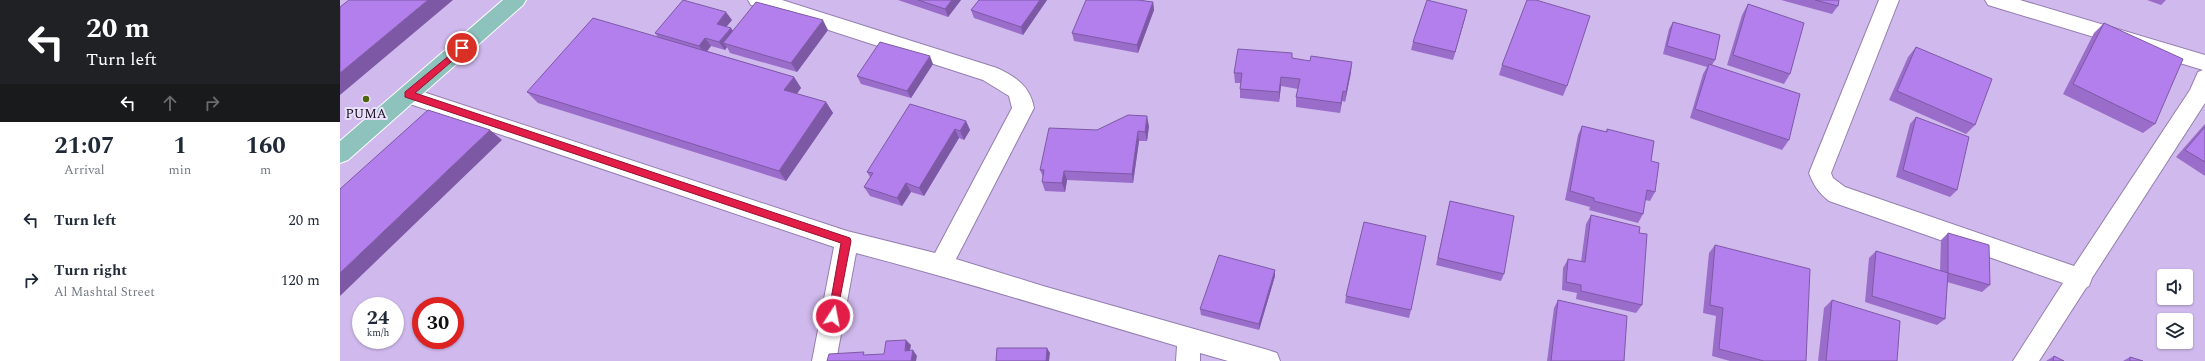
<!DOCTYPE html>
<html lang="en">
<head>
<meta charset="utf-8">
<style>
  :root { --surface:#fff; --page:#f2f2f3; --text:#1f2937; --muted:#747a83 }
  body { margin:0; font-family:Spectral,serif; background:var(--page); color:var(--text); height:100vh; display:flex; flex-direction:column; font-size:15px; white-space:nowrap }
  * { box-sizing:border-box; margin:0 }
  p { font-size:13px; color:var(--muted) }
  .icon { flex:none; width:22px; height:22px; fill:none; stroke:currentColor; stroke-width:2; stroke-linecap:round; stroke-linejoin:round }
  .map { position:relative; flex:1; overflow:hidden }
  .sheet { display:flex; flex-direction:column; background:var(--surface); width:340px }
  .sheet>* { flex:none }
  .banner { background:#202124; color:#fff; overflow:hidden }
  .controls { position:absolute; left:1817px; top:269px; display:grid; gap:8px }
  .controls a { display:grid; place-items:center; width:36px; height:36px; border-radius:4px; background:var(--surface); box-shadow:0 1px 3px #0004; font-size:20px }
  .speed { position:absolute; left:12px; top:297px; display:flex; gap:8px; font-size:20px; font-weight:700; text-align:center }
  .speed>* { display:grid; place-content:center; width:52px; height:52px; border-radius:50%; background:var(--surface); box-shadow:0 1px 3px #0004; line-height:1 }
  .speed small { font-size:10px; font-weight:400 }
  .speed .limit { border:6px solid #d22; background:#fff; color:#111 }
  .pin { position:absolute; display:grid; place-items:center; width:34px; height:34px; color:#fff; margin:-17px; border:2px solid #fff; border-radius:50%; box-shadow:0 1px 4px #0007 }
  .me { position:absolute; width:44px; margin:-22px; rotate:11deg; stroke-linejoin:round; filter:drop-shadow(0 0 3px #0008) }
  .turn { display:flex; align-items:center; gap:14px; height:84px; padding:0 20px; font-size:18px }
  .turn .icon { width:52px; height:52px; stroke-width:2.5 }
  .turn b { display:block; font-size:28px; line-height:34px }
  .lanes { display:flex; align-items:center; height:38px; padding:0 20px; background:#0003; justify-content:center; gap:20px; direction:ltr }
  .lanes .off { opacity:.35 }
  .eta { display:flex; justify-content:space-evenly; align-items:center; height:68px; text-align:center }
  .eta b { font-size:24px; font-weight:700; line-height:28px }
  ul { padding:0; list-style:none }
  li { display:flex; align-items:center; gap:12px; height:60px; padding:0 20px }
  li div { flex:1 }
  li b { display:block; font-size:15px }
  li em { font-style:normal }
  main { display:flex; flex:1; min-height:0 }
  .map>svg:first-child { display:block }
  .lines { fill:none; stroke-linecap:round; stroke-linejoin:round }
  .street-casing { stroke:#947eaf; stroke-width:2 }
  .primary-casing { stroke:#fff; stroke-width:2 }
  .street { fill:#fff; fill-rule:evenodd }
  .primary { fill:#8ec2bc; fill-rule:evenodd }
  .wall { fill:#9a6dcb }
  .shaded-wall { fill:#7d59a5 }
  .building { fill:#b37fec; stroke:#7d59a5 }
  .route { fill:#e11d48; stroke:#92132f }
  .poi-dot { fill:#4d6411; stroke:#ebe0fa; stroke-width:1.5 }
  .labels { text-anchor:middle; stroke-width:4; stroke-linejoin:round; paint-order:stroke }
  .poi-label { font-size:13px; fill:#130b1d; stroke:#ebe0fa }
</style>
</head>
<body>
<main>
<section class="sheet">
<div class="banner">
<div class="turn"><svg class="icon" aria-label="left" viewBox="0 0 24 24"><path d="M17 20v-9H6M10 6l-5 5 5 5"/></svg><div><b>20 m</b>Turn left</div></div>
<div class="lanes"><svg class="icon" aria-label="left" viewBox="0 0 24 24"><path d="M17 20v-9H6M10 6l-5 5 5 5"/></svg><svg class="icon off" aria-label="ahead" viewBox="0 0 24 24"><path d="M12 20V5M6 11l6-6 6 6"/></svg><svg class="icon off" aria-label="right" viewBox="0 0 24 24"><path d="M7 20v-9h11M14 6l5 5-5 5"/></svg></div>
</div>
<div class="eta">
<div><b>21:07</b><p>Arrival</p></div>
<div><b>1</b><p>min</p></div>
<div><b>160</b><p>m</p></div>
</div>
<ul>
<li><svg class="icon" aria-label="left" viewBox="0 0 24 24"><path d="M17 20v-9H6M10 6l-5 5 5 5"/></svg><div><b>Turn left</b></div><em>20 m</em></li>
<li><svg class="icon" aria-label="right" viewBox="0 0 24 24"><path d="M7 20v-9h11M14 6l5 5-5 5"/></svg><div><b>Turn right</b><p>Al Mashtal Street</p></div><em>120 m</em></li>
</ul>
</section>
<div class="map">
<svg width="1865" height="361" viewBox="0 0 1865 361">
  <rect width="100%" height="100%" fill="#d0b9ed"/>
  <g class="lines">
    <g class="street-casing">
      <path id="street" d="M408,0h34l215,68c19,9 33,18 37,40l-78,151 87,27 225,64 9,3 3,8h-52l-28,-8v8h-24l1,-15c-107,-31 -213,-65 -321,-93l-20,108h-24l22,-114 -433,-146 -3,-6 3,-6 7,-2 439,144 88,22 77,-145 -3,-12 -26,-16 -232,-75z
        M1539,0h20l-68,173 2,5 12,9 229,79 116,-176 8,-18 5,-2 -215,-65 -3,-5h35l185,55v48l-113,175 -3,8 -3,2 -47,73h-26l50,-78 -234,-82c-11,-9 -15,-15 -20,-28z"/>
    </g>
    <g class="primary-casing">
      <path id="primary" d="M163,0h23l-3,5 -175,155 -8,3v-22z"/>
    </g>
    <use href="#street" class="street"/>
    <use href="#primary" class="primary"/>
  </g>
  <path class="wall" d="M558,0h63l-13,17z
    M639,0h68l-24,35 -49,-17 -3,-8z
    M1441,0h58l-1,6 -6,8z
    M1807,0h19l-5,5z
    M813,2l1,8 -16,43 -64,-12 -2,-8z
    M1408,4l42,70 -6,10 -57,-19 15,-50z
    M1125,18l-12,42 -42,-10 2,-8z
    M392,20l-6,7 5,1 2,3 95,-1 -31,42 -67,-19 -3,-6 -2,3 -14,-4 -4,5 87,26 7,11 -4,6 29,8 7,11 -47,68 -248,-78 -11,-11 131,-55 -3,-4z
    M1333,22l42,38 -3,5 77,75 -7,10 -92,-32 13,-44 4,-7 -44,-13 6,-25z
    M1764,23l51,101 -12,9 -80,-39 31,-61z
    M1576,47l59,78 -9,9 -77,-34 19,-43z
    M952,53v5l59,14 -6,30 -3,-1 -2,12 -44,-6v-10l2,-8 -17,-3 -2,16 -39,-4v-9l1,-6h-6l-1,-10z
    M593,64l-22,34 -50,-14 -4,-8z
    M1162,65l65,21 -4,10 -64,-21z
    M1576,117l41,73 -7,7 -54,-20 14,-53z
    M626,121l4,9 -6,10 -5,-2 -35,58 -13,-4 -9,14 -32,-10 -6,-9 6,-10 -3,-5z
    M1865,124v52l-29,-19 27,-31z
    M809,126l-2,15h-8l-6,42 -66,-3 -2,12 -20,-1 -3,-9 1,-5 -3,-7 57,-40z
    M1242,126l24,6 1,-3 44,32 4,31 -5,9 -5,-1 -2,14 -5,9 -49,-13 1,-3 -25,-7 13,-65z
    M1110,201l54,73 -3,7 -65,-16z
    M1251,215l48,18 3,72 -6,8 -60,-14 1,-6 -15,-3 1,-22 5,-9 13,3 5,-38z
    M1608,233l42,52 -8,7 -35,-10 -2,37 -8,6 -72,-23 4,-44 7,-7 64,20 1,-31z
    M1375,245l91,116h-76l-18,-5 4,-40 -13,-3 6,-60z
    M935,276l-16,54 -58,-15 -1,-6z
    M1006,296l65,14 -2,8 -64,-15z
    M1218,300l66,61h-77l7,-53z
    M1492,300l65,61h-79l6,-53z
    M1714,356l10,5h-18z
    M1790,357l13,4h-20z"/>
  <path class="shaded-wall" d="M88,0h25l-113,95v-22z
    M612,0h9l-13,17 -3,-8z
    M700,0h7l-24,35 -2,-8z
    M813,2l1,8 -16,43 -1,-8z
    M1127,10l-2,8 -12,42 2,-8z
    M386,12l6,8 -10,12 -5,-8z
    M483,20l5,10 -31,42 -6,-9z
    M391,28l5,8 -13,7 4,4 -2,3 -6,-8z
    M365,38l6,8 -6,8 -6,-8z
    M590,56l3,8 -22,34 -4,-7z
    M1012,62l-1,10 -6,30 1,-10z
    M454,77l7,11 -10,13 -7,-11z
    M941,77v9l-2,16v-10z
    M1003,91l-1,10 -2,12 1,-10z
    M486,102l7,11 -47,68 -7,-10z
    M807,116l2,10 -2,15 -2,-9z
    M626,121l4,9 -6,10 -4,-9z
    M615,129l4,9 -35,58 -5,-8z
    M150,130l12,10 -162,156v-23z
    M798,131l1,10 -6,42 -1,-9z
    M724,171l3,9 -2,12 -3,-9z
    M566,183l5,9 -9,14 -5,-8z
    M935,270v6l-16,54v-6z
    M566,340l5,5 -2,11 -4,-5z
    M707,348l3,5 -1,8h-3z
    M573,350l4,6 -1,5h-5z"/>
  <path class="building" d="M9,0h79l-88,73v-66z
    M343,0l43,12 -9,12 14,4 -12,14 -14,-4 -6,8 -44,-13z
    M578,0h34l-7,9z
    M639,0h61l-19,27 -50,-17z
    M746,0h52l15,2 -16,43 -65,-12z
    M1087,0l40,10 -12,42 -42,-10z
    M1187,0h9l54,16 -23,70 -65,-21z
    M1475,0h24l-1,6z
    M416,2l67,18 -32,43 -68,-20z
    M1408,4l56,19 -14,51 -57,-19z
    M253,18l201,59 -10,13 42,12 -47,69 -252,-79z
    M1333,22l47,13 -5,25 -48,-14z
    M1764,23l79,36 -28,65 -82,-40z
    M540,42l50,14 -23,35 -50,-15z
    M1576,47l76,32 -17,46 -78,-34z
    M898,49l54,4v5l18,3 1,-5 41,6 -6,30 -3,-1 -2,12 -45,-6 4,-18 -19,-2 -2,15 -39,-3 2,-16h-8z
    M1369,64l91,30 -11,46 -94,-31z
    M570,104l56,17 -6,10 -5,-2 -36,59 -13,-5 -9,15 -33,-11 9,-14 -6,-1z
    M88,110l62,20 -150,143v-84z
    M788,115l19,1 -2,16 -7,-1 -6,43 -68,-3 -2,12 -20,-1 2,-12h-4l9,-42 48,2z
    M1576,117l53,20 -12,53 -54,-20z
    M1242,126l25,6v-3l47,12 -3,20 8,2 -4,29 -8,-2 -4,24 -49,-13v-3l-24,-7z
    M1865,127v35l-20,-12z
    M1110,201l64,15 -10,58 -66,-16z
    M1251,215l49,12 -1,6 8,1 -5,71 -61,-14v-6l-15,-3 2,-23 17,3z
    M1024,222l62,14 -15,74 -65,-14z
    M1608,233l41,12 1,40 -42,-12 -3,46 -73,-23 4,-45 72,22z
    M1375,245l95,24 -4,92h-42l-45,-12 4,-41 -13,-3z
    M879,255l56,15 -16,54 -59,-15z
    M1218,300l69,16 -3,45h-73z
    M1492,300l68,21 -3,40h-71z
    M566,340l-1,11 8,-1 -2,11h-84l2,-7 35,-2 -1,3 21,-1 2,-13z
    M657,348h50l-1,13h-50z
    M1714,356l10,5h-11z
    M1790,357l13,4h-13z"/>
  <path class="route" d="M122,45l3,1v4l-50,43 435,145 1,3 -15,78h-7l-1,-3 13,-73 -436,-146v-5z"/>
  <circle class="poi-dot" cx="26" cy="99" r="4"/>
  <g class="labels">
    <g class="poi-label">
      <text x="26" y="118">PUMA</text>
    </g>
  </g>
</svg>
<div class="controls">
<a><svg class="icon" aria-label="sound" viewBox="0 0 24 24"><path d="M4 9h4l5-4v14l-5-4H4zM17 9q2 3 0 6"/></svg></a>
<a><svg class="icon" aria-label="layers" viewBox="0 0 24 24"><path d="M12 4l9 5-9 5-9-5zM3 14l9 5 9-5"/></svg></a>
</div>
<div class="speed"><div>24<small>km/h</small></div><div class="limit">30</div></div>
<div class="pin" style="left:122px;top:48px;background:#d93025"><svg class="icon" aria-label="arrive" viewBox="0 0 24 24"><path d="M6 21V4h12l-3 4 3 4H6"/></svg></div>
<svg class="me" style="left:493px;top:316px" viewBox="-20 -20 40 40"><circle r="17" fill="#e11d48" stroke="#fff" stroke-width="3"/><path d="M0-11L8 9 0 5-8 9z" fill="#fff"/></svg>
</div>
</main>
</body>
</html>
